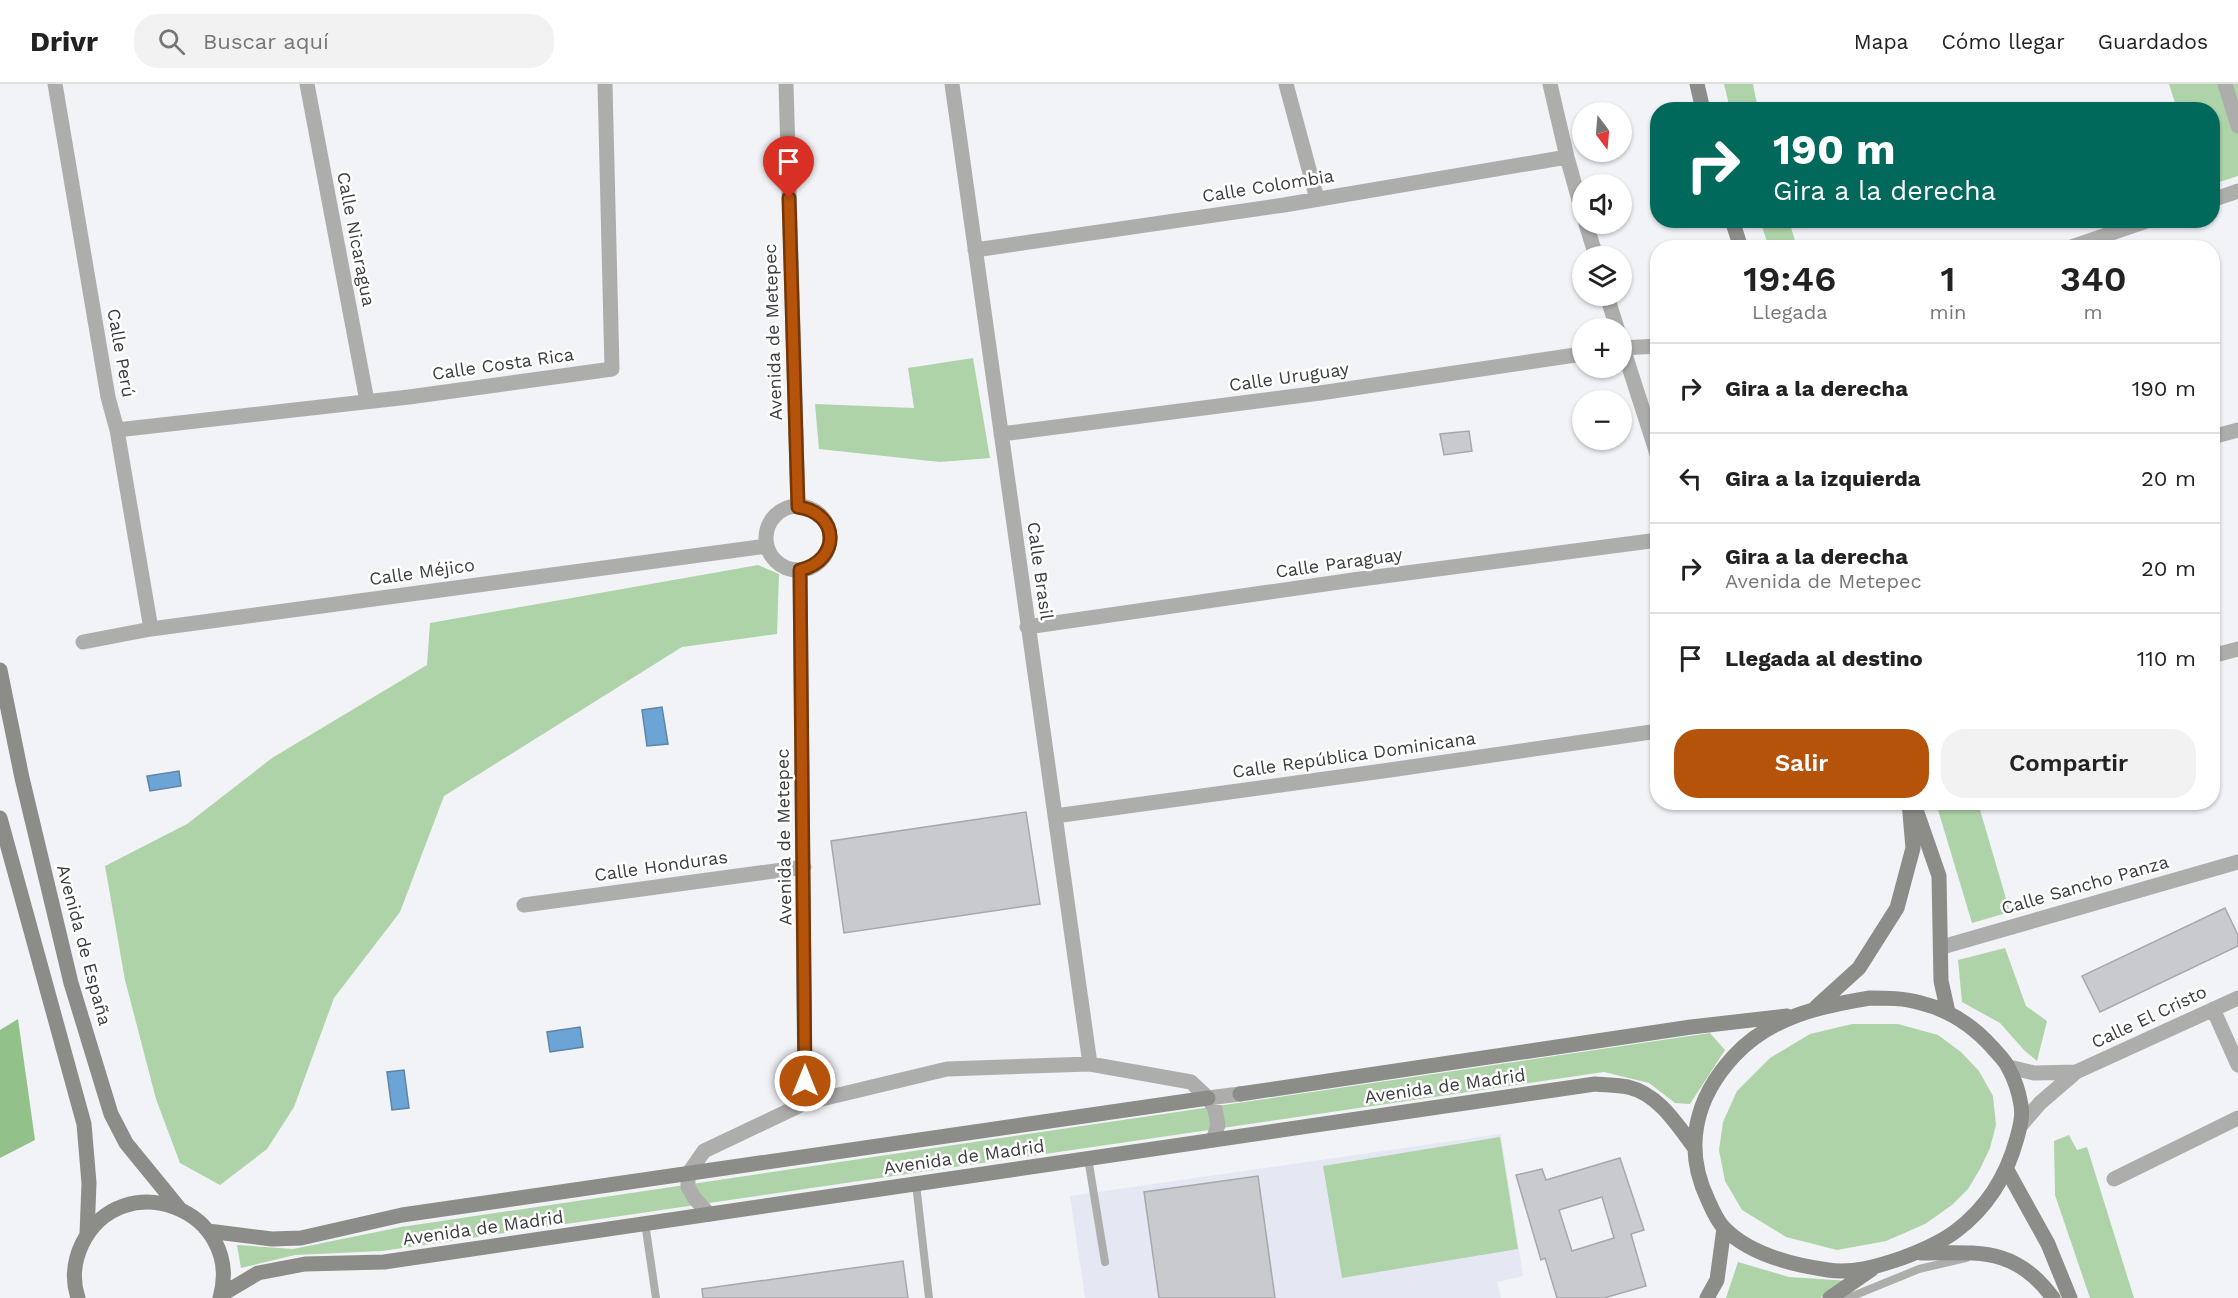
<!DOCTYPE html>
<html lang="es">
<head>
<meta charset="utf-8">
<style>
  :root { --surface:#fff; --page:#f2f2f2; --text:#222; --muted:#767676; --line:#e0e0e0; --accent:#b45309 }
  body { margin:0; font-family:"Work Sans",sans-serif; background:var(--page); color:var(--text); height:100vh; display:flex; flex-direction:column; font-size:22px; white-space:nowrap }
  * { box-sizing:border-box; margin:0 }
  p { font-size:20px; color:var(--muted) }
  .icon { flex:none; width:33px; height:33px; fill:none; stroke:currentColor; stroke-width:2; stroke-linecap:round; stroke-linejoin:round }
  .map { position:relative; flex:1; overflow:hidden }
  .drawer { position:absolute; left:1650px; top:156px; width:570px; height:570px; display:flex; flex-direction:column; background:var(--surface); border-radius:24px; box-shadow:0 2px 4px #0004 }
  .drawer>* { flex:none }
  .hud { position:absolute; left:1650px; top:18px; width:570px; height:126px; border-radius:24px; box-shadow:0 2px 4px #0004; background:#00695c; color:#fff; overflow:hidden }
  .needle { width:39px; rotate:164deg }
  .buttons { position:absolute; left:1572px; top:18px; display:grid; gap:12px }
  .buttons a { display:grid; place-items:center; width:60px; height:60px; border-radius:50%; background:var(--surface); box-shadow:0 2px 4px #0004; font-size:30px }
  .pin { position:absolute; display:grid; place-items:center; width:51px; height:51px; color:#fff; margin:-62px -26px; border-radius:50% 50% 50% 0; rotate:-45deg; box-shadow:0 0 6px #0007 }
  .pin .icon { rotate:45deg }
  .me { position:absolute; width:66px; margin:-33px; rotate:0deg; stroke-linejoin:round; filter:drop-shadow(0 0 4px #0008) }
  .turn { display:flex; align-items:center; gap:21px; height:126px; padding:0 24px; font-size:27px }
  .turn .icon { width:78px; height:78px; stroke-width:2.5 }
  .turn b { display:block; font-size:42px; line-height:51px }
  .eta { display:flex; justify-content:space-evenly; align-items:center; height:102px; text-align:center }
  .eta b { font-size:36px; font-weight:600; line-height:42px }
  .cta { display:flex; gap:12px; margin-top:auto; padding:12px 24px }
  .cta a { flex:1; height:69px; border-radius:24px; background:var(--accent); color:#fff; font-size:24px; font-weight:600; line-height:69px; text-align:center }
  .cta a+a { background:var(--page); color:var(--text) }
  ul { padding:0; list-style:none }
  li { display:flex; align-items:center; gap:18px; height:90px; padding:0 24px; border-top:2px solid var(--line) }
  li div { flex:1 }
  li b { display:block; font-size:22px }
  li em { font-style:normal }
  header { display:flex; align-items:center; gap:36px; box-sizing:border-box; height:84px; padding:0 30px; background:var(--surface); border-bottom:2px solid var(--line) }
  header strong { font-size:28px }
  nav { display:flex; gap:33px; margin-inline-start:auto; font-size:21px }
  .search { width:420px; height:54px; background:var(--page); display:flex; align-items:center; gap:15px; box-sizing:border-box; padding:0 21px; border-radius:24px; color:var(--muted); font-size:22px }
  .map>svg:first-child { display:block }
  .built { fill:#e5e8f3 }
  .green { fill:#afd3a9 }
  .forest { fill:#92c28a }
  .water { fill:#6ca4d5; stroke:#5d85a7; stroke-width:1.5 }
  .building { fill:#c8cace; stroke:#a7a8ac; stroke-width:1.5; fill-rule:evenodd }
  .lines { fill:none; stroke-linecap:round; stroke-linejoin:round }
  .lane { stroke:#adaeac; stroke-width:8 }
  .street { stroke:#adaeac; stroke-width:15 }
  .secondary { stroke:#8c8c89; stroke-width:15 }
  .route-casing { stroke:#753606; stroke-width:15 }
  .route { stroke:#b45309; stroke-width:10 }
  .labels { text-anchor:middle; stroke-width:5; stroke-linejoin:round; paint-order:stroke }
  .street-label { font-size:18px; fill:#3b3c3d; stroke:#fff }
</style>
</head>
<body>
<header>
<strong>Drivr</strong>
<div class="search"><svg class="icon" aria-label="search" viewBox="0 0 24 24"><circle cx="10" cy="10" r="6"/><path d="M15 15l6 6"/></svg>Buscar aquí</div>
<nav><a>Mapa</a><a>Cómo llegar</a><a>Guardados</a></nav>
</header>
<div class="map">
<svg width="2238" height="1214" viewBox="0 0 2238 1214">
  <rect width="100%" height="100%" fill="#f1f3f7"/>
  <path class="built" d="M1501,1050l22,142 -26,6 4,16h-416l-15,-102z"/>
  <path class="green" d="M1724,0h29l5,25h-28z
    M2169,0h69v92l-25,8 -1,-74 -35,-1z
    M1760,137h29l8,26h-28z
    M973,274l17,100 -50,4 -121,-13 -4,-45 99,4 -6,-40z
    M758,481l21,9 -2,60 -95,13 -238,149 -44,116 -66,86 -40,109 -27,42 -47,36 -40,-22 -24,-64 -31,-119 -20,-114 82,-42 85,-66 155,-93 3,-42z
    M1936,719h42l32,109 -38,11z
    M2005,864l21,58 21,15 -10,40 -13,-11 -24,-27 -38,-21 -4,-42z
    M1852,940h46l40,11 23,17 18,19 14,25 3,29 -6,23 -10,21 -12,20 -16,16 -27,19 -39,17 -49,9 -51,-13 -44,-27 -17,-29 -6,-31 4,-28 14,-31 33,-33 40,-24z
    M1710,949l15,17 -35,54 -15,-1 -26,-20 -45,-11 -1222,179 -87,4 -54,13 -4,-23 56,4 108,-22z
    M2069,1051l8,15 10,-3 47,151h-44l-35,-103 -1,-54z
    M1500,1053l18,112 -176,29 -19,-112z
    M1738,1178l51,15 61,4 -30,17h-94z"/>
  <path class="forest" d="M18,935l17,121 -35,18v-128z"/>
  <path class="water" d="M662,623l6,37 -21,2 -5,-36z
    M179,687l2,15 -31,5 -3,-15z
    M580,943l3,20 -33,5 -3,-20z
    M404,986l5,38 -17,2 -5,-38z"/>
  <path class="building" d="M1469,347l3,20 -28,4 -4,-21z
    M1026,728l14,92 -196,29 -13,-92z
    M2225,824l13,27v11l-138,66 -18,-36z
    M1620,1074l24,72 -13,4 15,52 -42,12h-47l-12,-40 -4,2 -25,-85 26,-6 4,11zM1602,1113l12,41 -42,13 -13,-41z
    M1258,1092l17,122h-116l-15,-106z
    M903,1177l5,37h-205l-1,-9z"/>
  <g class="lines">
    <path class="lane" d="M1088,1074l17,104
      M916,1100l13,114
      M645,1139l11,75
      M1848,1214l71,-29 47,-11"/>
    <path class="street" d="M55,0l53,313 9,33 34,199
      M307,0l60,317
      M786,0l12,423
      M952,0l138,980
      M1286,0l31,115
      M1550,0l17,73 15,54
      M2225,0l13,42
      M2212,116l26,-9
      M1586,140l10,32
      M2068,164l82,-28
      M975,166l309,-45 283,-48
      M1607,212l10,32
      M1622,261l36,112
      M1622,264l36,-2
      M117,346l292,-33 203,-28 -7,-285
      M1001,350l319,-41 262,-39
      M2212,353l26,-7
      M766 454a32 32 0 1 1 64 0a32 32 0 1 1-64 0Z
      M800,486l5,533
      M1027,543l326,-47 305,-40
      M83,558l68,-13 616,-83
      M2212,572l26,-7
      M1055,732l335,-46 268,-39
      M524,821l280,-38
      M1942,863l296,-85
      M2213,925l25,56
      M2009,983l25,6 42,-1
      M1208,1014l32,-4
      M2021,1041l19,-22 36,-31 162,-74
      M2114,1095l124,-61
      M709,1130l-14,-15 -7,-12v-13l16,-23 101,-48 142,-34 143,-5 101,18 17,16 7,11 3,16 -5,15"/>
    <path class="secondary" d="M1697,0l6,26
      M1732,136l9,28
      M0,586l22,108 49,205 40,131 15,29 53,65
      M1915,723l24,69 2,105 7,31
      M0,734l84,306 5,59 -2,51
      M1870,914c17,0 34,0 51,5 28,7 52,23 71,44 6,7 14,14 17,22 6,11 10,24 12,36 2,11 -1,22 -4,33 -10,37 -29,69 -61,93 -16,12 -35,20 -54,27 -23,8 -50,16 -74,12 -35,-5 -78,-15 -104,-42 -7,-7 -12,-19 -16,-28 -25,-52 -13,-102 26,-144 36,-39 86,-50 136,-58z
      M1816,923l43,-39 38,-60 16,-60 -4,-46
      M1240,1010l451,-67 96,-11
      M2007,1086l41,74 22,54
      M208,1147l64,8 29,-1 101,-23 806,-117
      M1921,1169c58,0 94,-7 132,45
      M221,1211l37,-22 47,-9 79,-2 1211,-178c10,1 22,1 33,3 30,7 48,36 66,60
      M78,1214c-6,-18 -4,-37 4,-54 40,-81 163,-34 138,54
      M1707,1214l10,-18 7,-52
      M1830,1214l42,-29"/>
  </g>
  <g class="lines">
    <g class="route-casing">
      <path id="route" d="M789,114l9,309c42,6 43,53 2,63l5,511"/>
    </g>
    <use href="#route" class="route"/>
  </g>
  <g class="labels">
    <g class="street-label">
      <text transform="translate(1268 102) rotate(-9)" y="6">Calle Colombia</text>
      <text transform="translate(356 155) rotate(79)" y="6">Calle Nicaragua</text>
      <text transform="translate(773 248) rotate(-92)" y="6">Avenida de Metepec</text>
      <text transform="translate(121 269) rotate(80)" y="6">Calle Perú</text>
      <text transform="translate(503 280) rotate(-8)" y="6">Calle Costa Rica</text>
      <text transform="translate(1289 293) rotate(-8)" y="6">Calle Uruguay</text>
      <text transform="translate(1339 479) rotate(-8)" y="6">Calle Paraguay</text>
      <text transform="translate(1040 487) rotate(82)" y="6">Calle Brasil</text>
      <text transform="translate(422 488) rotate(-8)" y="6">Calle Méjico</text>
      <text transform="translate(1354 671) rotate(-8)" y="6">Calle República Dominicana</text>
      <text transform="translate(784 753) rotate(-91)" y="6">Avenida de Metepec</text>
      <text transform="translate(661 782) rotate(-8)" y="6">Calle Honduras</text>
      <text transform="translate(2085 801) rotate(-16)" y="6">Calle Sancho Panza</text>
      <text transform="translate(84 861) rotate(75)" y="6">Avenida de España</text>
      <text transform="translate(2149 933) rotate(-25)" y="6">Calle El Cristo</text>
      <text transform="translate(1445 1002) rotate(-8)" y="6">Avenida de Madrid</text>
      <text transform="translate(964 1073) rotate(-8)" y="6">Avenida de Madrid</text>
      <text transform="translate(483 1144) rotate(-8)" y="6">Avenida de Madrid</text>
    </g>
  </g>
</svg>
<div class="buttons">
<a><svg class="needle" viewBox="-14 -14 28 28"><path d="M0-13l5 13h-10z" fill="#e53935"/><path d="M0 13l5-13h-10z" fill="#767676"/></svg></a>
<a><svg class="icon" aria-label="sound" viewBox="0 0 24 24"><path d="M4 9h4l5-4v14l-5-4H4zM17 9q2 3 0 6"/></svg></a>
<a><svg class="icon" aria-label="layers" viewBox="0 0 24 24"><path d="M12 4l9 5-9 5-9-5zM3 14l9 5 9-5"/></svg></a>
<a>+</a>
<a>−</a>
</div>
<div class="pin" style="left:789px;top:114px;background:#d93025"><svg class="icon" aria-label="arrive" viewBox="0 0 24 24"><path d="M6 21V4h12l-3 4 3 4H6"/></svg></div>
<svg class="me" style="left:805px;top:997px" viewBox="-20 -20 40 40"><circle r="17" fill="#b45309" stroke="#fff" stroke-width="3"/><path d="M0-11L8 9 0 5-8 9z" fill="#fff"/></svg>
<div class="hud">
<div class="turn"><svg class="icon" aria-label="right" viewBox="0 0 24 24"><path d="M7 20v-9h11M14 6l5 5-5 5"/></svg><div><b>190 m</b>Gira a la derecha</div></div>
</div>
<section class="drawer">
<div class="eta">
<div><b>19:46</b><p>Llegada</p></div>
<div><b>1</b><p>min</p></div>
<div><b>340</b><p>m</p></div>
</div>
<ul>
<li><svg class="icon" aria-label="right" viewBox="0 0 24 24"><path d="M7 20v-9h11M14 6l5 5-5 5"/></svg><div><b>Gira a la derecha</b></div><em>190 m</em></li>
<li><svg class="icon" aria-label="left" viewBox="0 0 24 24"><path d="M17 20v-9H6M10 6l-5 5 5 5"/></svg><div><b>Gira a la izquierda</b></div><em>20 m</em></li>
<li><svg class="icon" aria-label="right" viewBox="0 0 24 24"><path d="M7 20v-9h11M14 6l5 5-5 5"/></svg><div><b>Gira a la derecha</b><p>Avenida de Metepec</p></div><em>20 m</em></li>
<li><svg class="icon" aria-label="arrive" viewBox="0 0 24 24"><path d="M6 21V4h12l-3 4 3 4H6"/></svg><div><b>Llegada al destino</b></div><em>110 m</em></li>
</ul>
<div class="cta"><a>Salir</a><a>Compartir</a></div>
</section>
</div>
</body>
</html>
